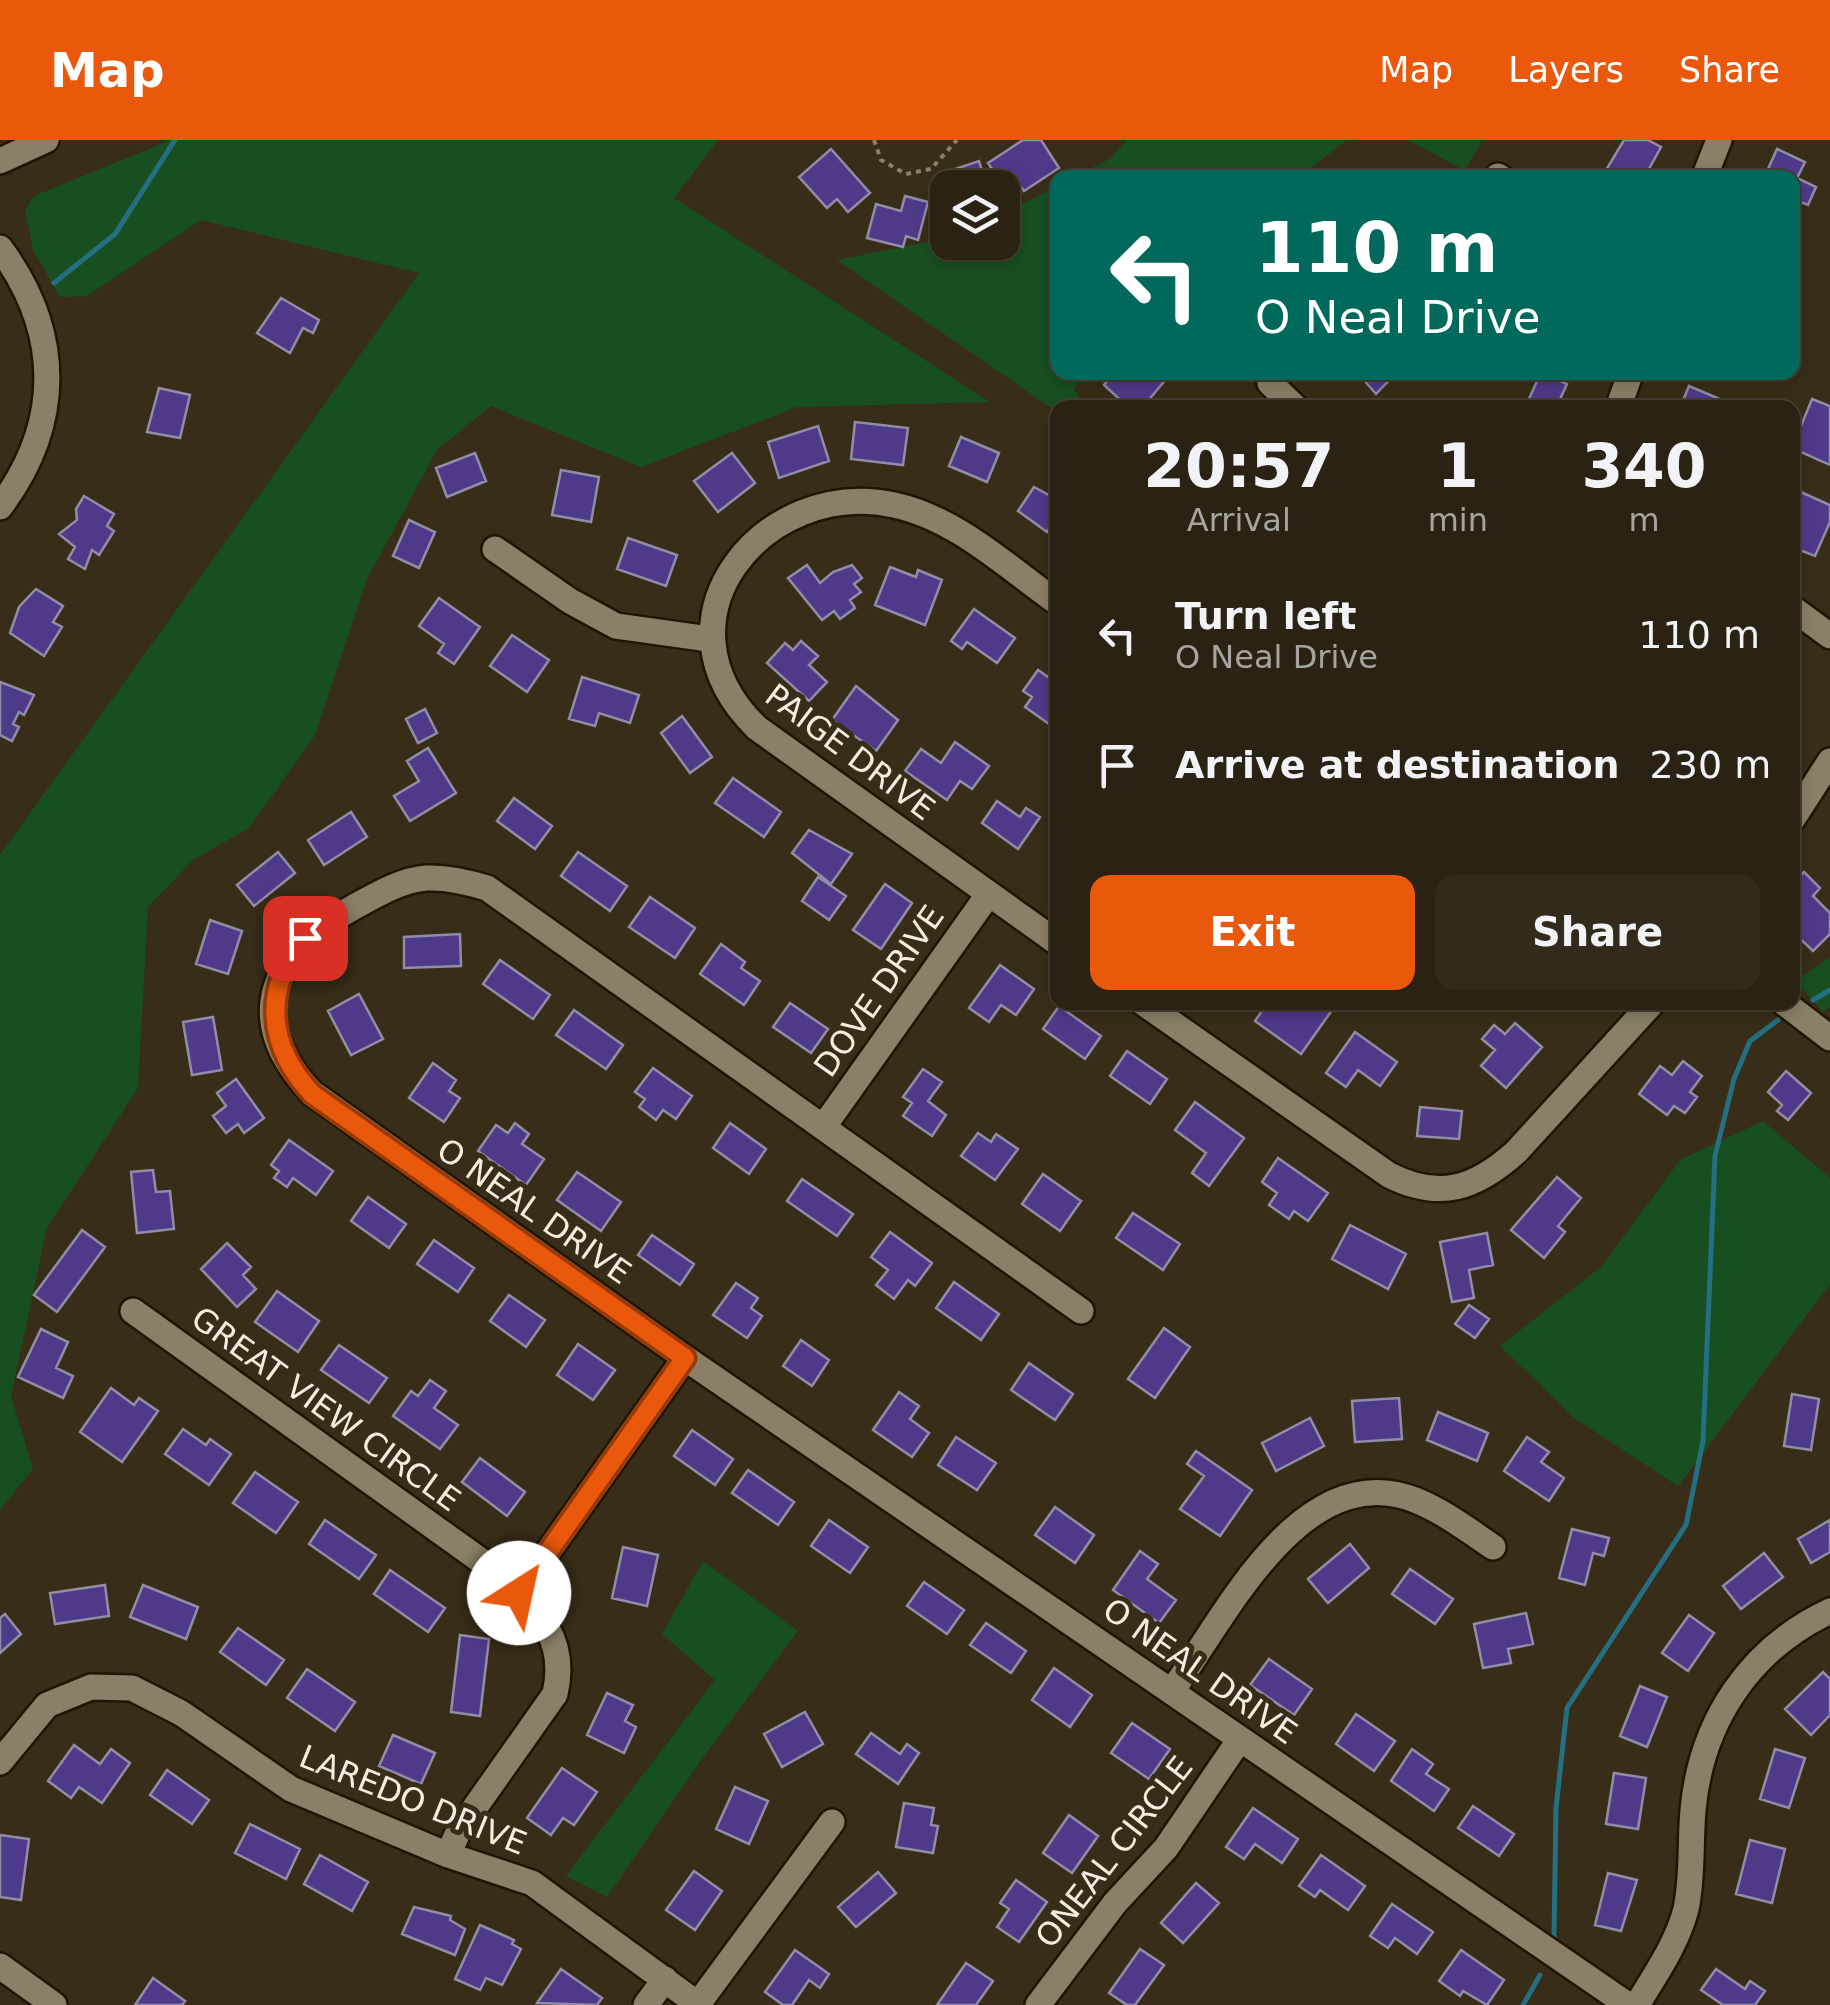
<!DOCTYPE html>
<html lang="en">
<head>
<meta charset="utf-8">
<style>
  :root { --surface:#2a2212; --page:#322a1b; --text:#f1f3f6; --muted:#a5a49f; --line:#463f32; --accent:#ea580c }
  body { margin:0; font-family:"DejaVu Sans",sans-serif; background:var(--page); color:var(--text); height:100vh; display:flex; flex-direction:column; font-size:38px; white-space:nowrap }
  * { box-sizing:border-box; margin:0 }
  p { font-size:32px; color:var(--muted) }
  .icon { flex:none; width:55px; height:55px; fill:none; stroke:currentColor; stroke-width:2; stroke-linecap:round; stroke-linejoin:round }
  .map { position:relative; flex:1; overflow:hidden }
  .drawer { position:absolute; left:1050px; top:260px; width:750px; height:610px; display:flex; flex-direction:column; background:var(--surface); border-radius:20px; box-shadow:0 5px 15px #0003,0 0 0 2px var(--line) }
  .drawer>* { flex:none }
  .top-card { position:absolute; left:1050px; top:30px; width:750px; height:210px; border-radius:20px; box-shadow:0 5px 15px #0003,0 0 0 2px var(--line); background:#00695c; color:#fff; overflow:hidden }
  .fabs { position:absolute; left:930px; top:30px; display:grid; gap:20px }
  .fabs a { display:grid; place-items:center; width:90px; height:90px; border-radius:20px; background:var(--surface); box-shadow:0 5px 15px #0003,0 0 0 2px var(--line); font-size:50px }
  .pin { position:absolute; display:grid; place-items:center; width:85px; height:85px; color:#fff; margin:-42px; border-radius:20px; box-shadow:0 5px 15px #0006 }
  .me { position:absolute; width:110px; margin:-55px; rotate:35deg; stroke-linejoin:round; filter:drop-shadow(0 0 8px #0008) }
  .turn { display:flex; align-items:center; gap:35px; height:210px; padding:0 40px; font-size:45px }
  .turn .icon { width:130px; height:130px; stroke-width:2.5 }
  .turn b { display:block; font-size:70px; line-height:85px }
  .eta { display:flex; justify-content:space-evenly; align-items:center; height:170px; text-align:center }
  .eta b { font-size:60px; font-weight:800; line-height:70px }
  .action { display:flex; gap:20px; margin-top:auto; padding:20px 40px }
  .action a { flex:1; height:115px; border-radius:20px; background:var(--accent); color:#fff; font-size:40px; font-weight:800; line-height:115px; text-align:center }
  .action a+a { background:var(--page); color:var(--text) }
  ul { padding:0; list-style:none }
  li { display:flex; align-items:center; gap:30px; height:130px; padding:0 40px }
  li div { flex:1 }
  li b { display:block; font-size:38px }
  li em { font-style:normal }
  header { display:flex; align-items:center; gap:60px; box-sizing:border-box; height:140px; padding:0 50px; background:var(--accent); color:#fff }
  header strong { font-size:48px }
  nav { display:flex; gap:55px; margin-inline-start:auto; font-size:35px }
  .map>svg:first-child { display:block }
  .green { fill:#184f21 }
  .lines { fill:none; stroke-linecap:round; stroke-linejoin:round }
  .stream { stroke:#247082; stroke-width:5 }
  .building { fill:#4f3a8a; stroke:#918da6; stroke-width:2.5 }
  .minor-casing { stroke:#1f1502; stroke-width:30 }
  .path { stroke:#887f6d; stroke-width:4; stroke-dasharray:5 5; stroke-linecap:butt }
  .minor { stroke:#8c7f67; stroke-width:25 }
  .route-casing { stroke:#983908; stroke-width:25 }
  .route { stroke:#ea580c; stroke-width:18 }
  .labels { text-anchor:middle; stroke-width:10; stroke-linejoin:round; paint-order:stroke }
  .street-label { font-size:32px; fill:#f5eee1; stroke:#382d18 }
</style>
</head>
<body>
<header>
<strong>Map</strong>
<nav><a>Map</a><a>Layers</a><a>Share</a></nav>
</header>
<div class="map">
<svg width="1830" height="1865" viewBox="0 0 1830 1865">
  <rect width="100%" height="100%" fill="#382d18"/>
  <path class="green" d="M171,0h547l-44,58 316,204 -193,5 -156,60 -150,-61 -54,44 -70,129 -52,156 -66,93 -56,32 -45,47 -10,181 -91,140 -36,168 22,73 -33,41v-655l419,-582 -218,-53 -114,76 -27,1 -27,-47 -8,-40 9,-14z
    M1127,0h220l-48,37h-225l36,-18z
    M1409,0h73l-17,31z
    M1057,46l1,186 28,1 -12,16 11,18 -27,1 -1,4 -220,-152 110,-22 1,4h54l1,-28z
    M1830,817v50l-7,5 -28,-31z
    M1763,981l67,57v106l-152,202 -104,-68 -74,-72 102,-80 78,-106z
    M703,1421l95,70 -94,125 -97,141 -41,-21 149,-196 -53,-46z"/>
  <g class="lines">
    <path class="stream" d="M54,143l61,-49 60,-94
      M1813,860l17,-10
      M1554,1799l2,-131 11,-100 119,-183 17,-84 12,-285 19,-77 16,-38 28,-21
      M1523,1865l17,-30"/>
  </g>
  <path class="building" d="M1023,0h18l18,28 -35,23 -10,-14 -12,7 -14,-21z
    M1624,0h24l13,7 -17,31h-25l-13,-8z
    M831,9l39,44 -22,19 -11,-13 -10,9 -28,-31z
    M1777,9l28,13 -8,16 19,9 -8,18 -16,-6v-21h-28z
    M979,21l8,27h-39l-2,35 -10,-34 23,-8 -4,-12z
    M905,56l23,6 -10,38 -12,-4 -3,11 -36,-9 9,-34 25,7z
    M281,158l38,22 -6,13 -10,-5 -13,25 -33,-20z
    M1115,232h57l-30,36h-13l-25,-23z
    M1357,232h40l-21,22z
    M1541,232l26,12 -11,24h-31z
    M1689,246l45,19 -2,3h-52z
    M159,248l31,7 -10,43 -33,-6z
    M1812,259l18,7v59l-38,-17z
    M855,282l53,6 -5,37 -52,-6z
    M818,286l11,35 -50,17 -11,-36z
    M961,297l38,16 -12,29 -38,-16z
    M475,313l11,28 -39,16 -11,-29z
    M732,313l23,30 -37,29 -24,-31z
    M561,330l38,7 -8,45 -39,-7z
    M1034,347l24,13v16l-11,16 -29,-21z
    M1794,349l36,16v17l-15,34 -23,-9z
    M84,356l30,18 -7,12 7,5 -15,24 -7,-5 -7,19 -17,-10 7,-12 -16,-13 18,-14 -1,-11z
    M409,380l26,12 -16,36 -26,-12z
    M628,398l49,17 -11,31 -49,-17z
    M807,425l13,18 13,-11 19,-7 10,13 -8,6 7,8 -11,8 5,8 -15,11 -6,-8 -12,9 -34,-42z
    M890,427l26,10 2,-7 24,10 -17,45 -50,-20z
    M36,449l27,17 -10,16 9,5 -18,29 -34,-23 9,-26z
    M439,458l41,29 -26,37 -16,-11 6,-9 -25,-18z
    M974,469l41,29 -18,25 -30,-21 -5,7 -11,-8z
    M512,495l37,25 -22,32 -37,-26z
    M801,501l17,15 -9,9 18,17 -18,19 -42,-38 18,-20 8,7z
    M1038,530l20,14 -2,45 -31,-22 7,-10 -9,-6z
    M582,537l57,18 -9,28 -31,-10 -4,13 -26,-7z
    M0,542l34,13 -10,20 -5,-3 -6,12 6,3 -7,14 -12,-6z
    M856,546l42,34 -22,31 -44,-31z
    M425,569l12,24 -19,10 -12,-24z
    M682,576l30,41 -22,16 -29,-40z
    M955,602l34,24 -17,23 -12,-8 -13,19 -42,-29 16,-22 20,14z
    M428,608l28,45 -46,28 -16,-25 25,-15 -12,-20z
    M733,638l48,34 -17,25 -49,-34z
    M514,658l38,28 -17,23 -38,-28z
    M997,661l23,16 6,-9 14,9 -22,32 -36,-26z
    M351,672l16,25 -43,28 -16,-25z
    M809,690l43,24 -21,30 -39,-31z
    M278,712l17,21 -41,33 -17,-21z
    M578,712l49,34 -17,25 -49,-35z
    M1804,732l16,16 -7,8 17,17v21l-17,17 -21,-20v-47z
    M818,737l28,19 -17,24 -27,-19z
    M885,744l27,19 -31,46 -28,-19z
    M650,757l45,31 -20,30 -46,-31z
    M210,780l32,11 -14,43 -32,-10z
    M460,794l1,32 -57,2v-31z
    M721,804l24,18 -4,6 19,13 -16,24 -44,-31z
    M500,820l50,35 -17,24 -50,-35z
    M1000,825l34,24 -18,26 -15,-10 -12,17 -20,-14z
    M359,854l24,45 -32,16 -23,-44z
    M1268,862h61l6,4 -34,48 -46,-33z
    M790,863l38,26 -17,24 -38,-26z
    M1059,866l42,30 -16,23 -42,-30z
    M574,870l49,35 -17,24 -50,-34z
    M213,877l9,53 -30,5 -9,-53z
    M1515,883l27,24 -36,41 -25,-22 14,-16 -13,-11 12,-14 11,9z
    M1355,892l42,30 -17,24 -22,-16 -12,17 -20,-14z
    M1127,911l40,28 -17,25 -40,-28z
    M1683,921l19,15 -12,16 7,5 -12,16 -11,-7 -7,9 -28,-21 21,-28 12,9z
    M433,923l23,17 -7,11 11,7 -16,24 -35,-24z
    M653,928l39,28 -16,23 -13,-9 -7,10 -17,-13 6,-8 -10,-7z
    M923,929l19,13 -14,19 18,14 -14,21 -29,-20 9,-13 -9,-6z
    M1786,931l25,22 -23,27 -11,-9 5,-6 -14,-13z
    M236,939l28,39 -20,15 -6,-9 -12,9 -13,-17 13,-10 -9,-13z
    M1195,962l49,36 -35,48 -17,-13 14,-20 -31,-23z
    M1420,967l42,4 -3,28 -42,-3z
    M515,983l14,11 -7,10 22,15 -18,26 -48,-34 18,-26 12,8z
    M730,983l36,26 -17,25 -36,-26z
    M978,993l13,9 5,-8 22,15 -23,31 -34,-24z
    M289,1000l44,31 -17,24 -23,-17 -6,9 -13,-9 5,-7 -8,-6z
    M1278,1018l50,35 -20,28 -14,-10 -5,8 -20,-14 8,-12 -15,-11z
    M153,1030l3,22 14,-1 4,38 -37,4 -6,-61z
    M577,1032l44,30 -20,29 -44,-31z
    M1043,1034l38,27 -21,30 -38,-27z
    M1557,1037l24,21 -23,28 7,6 -21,26 -33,-28z
    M802,1039l51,35 -16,22 -50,-35z
    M368,1057l38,27 -17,24 -38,-27z
    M1133,1073l47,31 -17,26 -47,-32z
    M1350,1085l56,29 -18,35 -56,-30z
    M82,1090l23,17 -48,65 -23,-17z
    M890,1092l42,31 -17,23 -7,-6 -14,19 -18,-14 12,-15 -17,-13z
    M1487,1093l6,32 -24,5 5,28 -22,4 -12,-60z
    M652,1095l42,29 -14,21 -42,-30z
    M434,1100l40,28 -16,24 -41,-28z
    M227,1103l24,24 -8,8 13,14 -19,18 -36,-38z
    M954,1142l45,32 -18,26 -45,-32z
    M736,1143l22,15 -7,10 11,8 -15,22 -34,-23z
    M277,1151l42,30 -21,31 -43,-30z
    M509,1155l36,25 -19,27 -36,-26z
    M1469,1165l20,14 -14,19 -20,-14z
    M1164,1188l26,19 -35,51 -27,-19z
    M41,1189l27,13 -12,26 17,8 -10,22 -45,-21z
    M801,1200l28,20 -17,26 -29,-20z
    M578,1204l37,26 -22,30 -36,-25z
    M339,1205l48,33 -18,25 -48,-33z
    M1029,1223l44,31 -18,26 -44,-30z
    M430,1240l16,11 -12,17 24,17 -18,24 -47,-33 18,-25 7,5z
    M111,1248l23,17 5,-7 19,13 -36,51 -42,-30z
    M899,1252l20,14 -9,13 19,14 -17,24 -39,-27z
    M1792,1254l27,5 -8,51 -27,-4z
    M1399,1258l3,41 -47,3 -3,-41z
    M1438,1272l50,21 -11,28 -50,-21z
    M1310,1278l14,28 -48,25 -14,-28z
    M183,1289l23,16 4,-6 21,15 -22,31 -44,-31z
    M692,1290l41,29 -18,26 -41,-29z
    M956,1297l40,26 -19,27 -39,-25z
    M1527,1297l22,15 -8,10 23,16 -15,23 -45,-30z
    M1196,1311l56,39 -32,46 -40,-27 24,-33 -17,-12z
    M480,1318l45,34 -18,24 -45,-34z
    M748,1330l46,32 -16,23 -46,-32z
    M255,1332l43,30 -22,31 -43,-30z
    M1055,1367l39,28 -19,28 -40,-28z
    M325,1380l51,35 -17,24 -50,-35z
    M829,1380l39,27 -18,26 -39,-27z
    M1830,1380v32l-19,11 -13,-24z
    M1572,1389l37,9 -5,18 -11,-3 -8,32 -26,-7z
    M1350,1404l19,24 -41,35 -20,-24z
    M623,1407l35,8 -11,51 -35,-8z
    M1140,1411l18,13 -11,15 29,21 -17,23 -46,-33z
    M1764,1413l19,24 -42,32 -18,-23z
    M1410,1429l43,30 -18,25 -43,-30z
    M390,1430l55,38 -17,24 -54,-38z
    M924,1442l40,28 -17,24 -40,-28z
    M105,1445l4,31 -54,8 -5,-31z
    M143,1445l55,22 -12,32 -56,-22z
    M1526,1473l7,31 -25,5 3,14 -28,5 -9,-44z
    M5,1474l16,20 -21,19v-35z
    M1689,1475l25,18 -26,38 -26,-18z
    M986,1483l40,28 -15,22 -41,-28z
    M238,1488l46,32 -18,25 -46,-33z
    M460,1495l29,4 -9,77 -29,-4z
    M1269,1519l43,30 -18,26 -44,-30z
    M1054,1528l38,27 -22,32 -38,-27z
    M307,1529l48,33 -20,29 -48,-33z
    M1823,1532l7,7v36l-19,20 -26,-26z
    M1640,1546l27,11 -20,50 -27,-11z
    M607,1553l26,12 -8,16 11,6 -12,26 -37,-18z
    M805,1572l18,32 -41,23 -18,-33z
    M1356,1574l39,27 -21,30 -38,-27z
    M1132,1583l38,26 -21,30 -38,-26z
    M871,1593l29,21 7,-10 12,9 -21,31 -42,-30z
    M393,1595l42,18 -14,31 -42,-18z
    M74,1605l26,19 11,-15 19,14 -28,40 -23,-16 -8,11 -23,-17z
    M1412,1609l21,15 -7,10 23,15 -15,22 -43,-30z
    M1775,1609l30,9 -16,50 -29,-9z
    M562,1628l35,24 -23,33 -11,-7 -12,17 -24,-17z
    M167,1630l42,30 -17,24 -42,-29z
    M1614,1633l32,5 -8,51 -32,-5z
    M735,1647l33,14 -19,43 -33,-15z
    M904,1663l30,5 -3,17 7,1 -5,27 -37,-6z
    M1473,1666l41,28 -15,22 -41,-28z
    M1253,1668l45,31 -16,24 -27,-19 -11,15 -18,-12z
    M1069,1675l29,21 -26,37 -29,-20z
    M250,1684l50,25 -14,30 -51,-26z
    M0,1695l29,4 -8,61 -21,-3z
    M1750,1700l35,9 -13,54 -36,-9z
    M320,1715l48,27 -16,29 -48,-27z
    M1321,1715l44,31 -17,24 -28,-20 -5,7 -16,-11z
    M694,1731l28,20 -27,39 -29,-20z
    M878,1732l18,21 -40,34 -18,-20z
    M1608,1733l29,7 -16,51 -26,-6z
    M1016,1740l31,22 -28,40 -22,-15 12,-18 -9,-6z
    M1196,1743l23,20 -36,40 -22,-20z
    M1392,1764l41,28 -16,22 -22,-16 -7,10 -18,-12z
    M414,1767l37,9 -1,4 15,9 -10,26 -53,-21z
    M480,1785l34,15 -2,4 9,5 -19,36 -16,-7 -6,12 -25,-11z
    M1140,1809l24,16 -29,40h-8l-18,-12z
    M795,1810l34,24 -9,14 -11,-8 -17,25h-9l-18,-13z
    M1461,1810l43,30 -17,25 -24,-14 -3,5 -21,-15z
    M966,1823l27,18 -17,24h-39z
    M561,1829l41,29 -5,7 -60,-2z
    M1716,1829l29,20 5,-8 15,10 -10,14h-32l-22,-15z
    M153,1838l32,23 -3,4h-47z"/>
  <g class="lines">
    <g class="minor-casing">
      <path id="minor" d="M0,21l46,-21
        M1498,36l3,2
        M1704,38l15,-38
        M0,108c62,84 63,175 0,259
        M1270,243l26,25
        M1618,268l13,-36
        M495,409l75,52 46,25 93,13
        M1058,463c-51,-36 -102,-85 -164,-98 -129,-28 -249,114 -137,223l301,215
        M1792,468l38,28
        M1792,680l38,-59
        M1142,862l247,173c51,26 87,13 127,-23l137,-150
        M1783,862l47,36
        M824,986l164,-231
        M133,1171l358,257c41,38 78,65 64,126l-96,136 -11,25
        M1081,1171l-594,-423c-19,-6 -40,-11 -61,-10 -25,2 -50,17 -72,29 -82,45 -113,111 -42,186l373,265 943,647
        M519,1453l166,-235
        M1172,1551c53,-74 130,-235 243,-191 28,11 53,30 78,47
        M0,1622l47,-57 44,-18 41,1 49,25 110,76 157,66 84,28 167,122
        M0,1826l54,39
        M698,1864l134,-182
        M646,1865l19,-26
        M1038,1865l77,-102 51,-55 74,-109
        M1637,1865c18,-30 40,-61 49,-96 7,-33 4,-66 7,-99 8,-88 56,-161 137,-199"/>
    </g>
    <path class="path" d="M874,0l7,20 25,14 25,-5 26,-29"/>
    <use href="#minor" class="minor"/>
  </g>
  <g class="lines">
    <g class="route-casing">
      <path id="route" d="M305,798c-43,51 -38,107 7,156l373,264 -166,235"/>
    </g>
    <use href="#route" class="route"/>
  </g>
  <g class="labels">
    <g class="street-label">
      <text transform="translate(850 612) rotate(37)" y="11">PAIGE DRIVE</text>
      <text transform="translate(879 851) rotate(-55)" y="11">DOVE DRIVE</text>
      <text transform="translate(534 1071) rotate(35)" y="11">O NEAL DRIVE</text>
      <text transform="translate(326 1269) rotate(36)" y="11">GREAT VIEW CIRCLE</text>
      <text transform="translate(1200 1531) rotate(35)" y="11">O NEAL DRIVE</text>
      <text transform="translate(413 1660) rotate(22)" y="11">LAREDO DRIVE</text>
      <text transform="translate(1114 1712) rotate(-52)" y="11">ONEAL CIRCLE</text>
    </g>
  </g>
</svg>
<div class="fabs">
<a><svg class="icon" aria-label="layers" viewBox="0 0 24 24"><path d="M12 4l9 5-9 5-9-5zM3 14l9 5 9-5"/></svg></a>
</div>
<div class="pin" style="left:305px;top:798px;background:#d93025"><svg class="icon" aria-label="arrive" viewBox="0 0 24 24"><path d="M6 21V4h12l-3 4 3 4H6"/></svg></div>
<svg class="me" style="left:519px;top:1453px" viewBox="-20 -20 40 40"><circle r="19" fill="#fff"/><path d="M0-13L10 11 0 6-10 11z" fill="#ea580c"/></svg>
<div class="top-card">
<div class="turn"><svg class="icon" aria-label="left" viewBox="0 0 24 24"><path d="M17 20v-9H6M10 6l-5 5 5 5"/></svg><div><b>110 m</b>O Neal Drive</div></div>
</div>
<section class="drawer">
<div class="eta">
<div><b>20:57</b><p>Arrival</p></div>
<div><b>1</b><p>min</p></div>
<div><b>340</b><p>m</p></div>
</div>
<ul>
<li><svg class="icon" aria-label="left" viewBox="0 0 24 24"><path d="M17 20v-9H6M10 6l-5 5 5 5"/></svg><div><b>Turn left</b><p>O Neal Drive</p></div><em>110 m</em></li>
<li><svg class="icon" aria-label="arrive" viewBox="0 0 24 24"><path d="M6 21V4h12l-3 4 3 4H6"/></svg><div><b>Arrive at destination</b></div><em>230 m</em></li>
</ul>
<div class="action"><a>Exit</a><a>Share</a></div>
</section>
</div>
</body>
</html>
